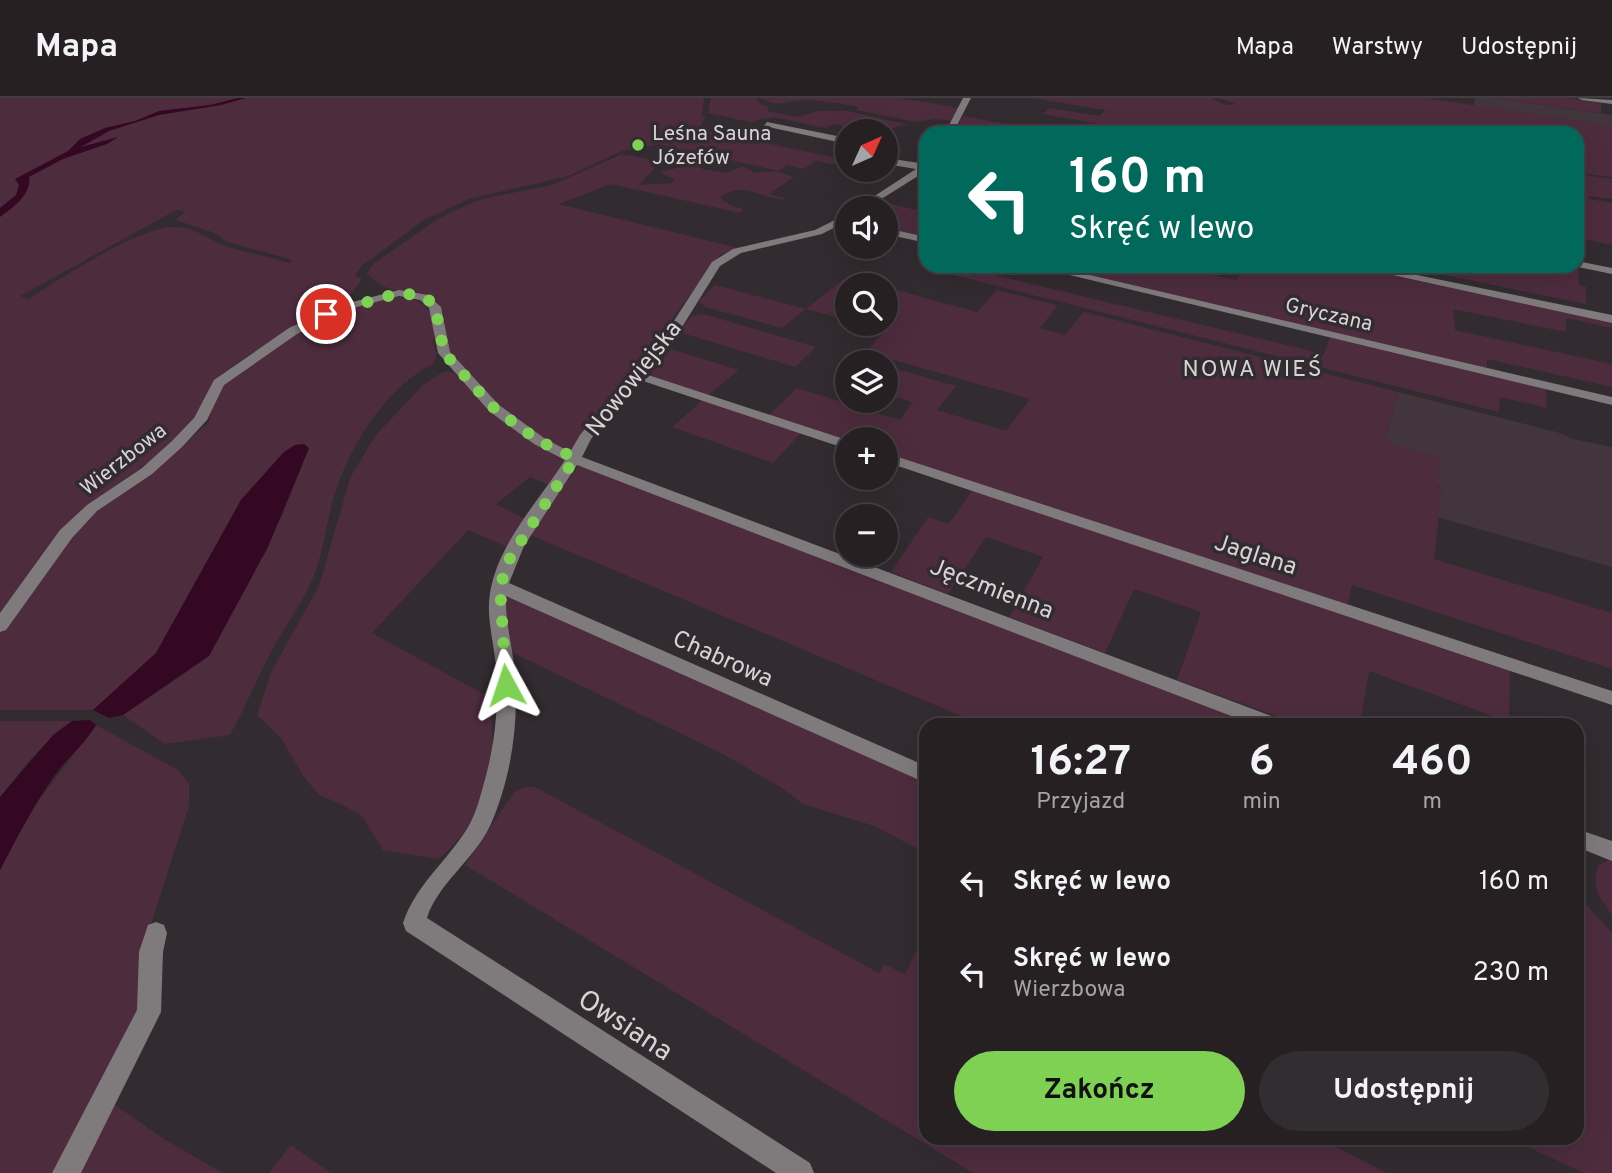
<!DOCTYPE html>
<html lang="pl">
<head>
<meta charset="utf-8">
<style>
  :root { --surface:#262023; --page:#322d30; --text:#f1f3f6; --muted:#a4a3a6; --line:#423e41; --accent:#7ed153 }
  body { margin:0; font-family:Overpass,sans-serif; background:var(--page); color:var(--text); height:100vh; display:flex; flex-direction:column; font-size:26px; white-space:nowrap }
  * { box-sizing:border-box; margin:0 }
  p { font-size:23px; color:var(--muted) }
  .icon { flex:none; width:38px; height:38px; fill:none; stroke:currentColor; stroke-width:2; stroke-linecap:round; stroke-linejoin:round }
  .map { position:relative; flex:1; overflow:hidden }
  .side { position:absolute; left:919px; top:620px; width:665px; height:427px; display:flex; flex-direction:column; background:var(--surface); border-radius:21px; box-shadow:0 7px 28px #0002,0 0 0 2px var(--line) }
  .side>* { flex:none }
  .hud { position:absolute; left:919px; top:28px; width:665px; height:147px; border-radius:21px; box-shadow:0 7px 28px #0002,0 0 0 2px var(--line); background:#00695c; color:#fff; overflow:hidden }
  .needle { width:46px; rotate:45deg }
  .fabs { position:absolute; left:835px; top:21px; display:grid; gap:14px }
  .fabs a { display:grid; place-items:center; width:63px; height:63px; border-radius:50%; background:var(--surface); box-shadow:0 7px 28px #0002,0 0 0 2px var(--line); font-size:35px }
  .pin { position:absolute; display:grid; place-items:center; width:60px; height:60px; color:#fff; margin:-30px; border:4px solid #fff; border-radius:50%; box-shadow:0 2px 7px #0007 }
  .me { position:absolute; width:77px; margin:-38px; rotate:355deg; stroke-linejoin:round; filter:drop-shadow(0 0 5px #0008) }
  .turn { display:flex; align-items:center; gap:24px; height:147px; padding:0 35px; font-size:32px }
  .turn .icon { width:91px; height:91px; stroke-width:2.5 }
  .turn b { display:block; font-size:49px; line-height:60px }
  .eta { display:flex; justify-content:space-evenly; align-items:center; height:119px; text-align:center }
  .eta b { font-size:42px; font-weight:700; line-height:49px }
  .cta { display:flex; gap:14px; margin-top:auto; padding:14px 35px }
  .cta a { flex:1; height:80px; border-radius:42px; background:var(--accent); color:#111; font-size:28px; font-weight:700; line-height:80px; text-align:center }
  .cta a+a { background:var(--page); color:var(--text) }
  ul { padding:0; list-style:none }
  li { display:flex; align-items:center; gap:21px; height:91px; padding:0 35px }
  li div { flex:1 }
  li b { display:block; font-size:26px }
  li em { font-style:normal }
  header { display:flex; align-items:center; gap:42px; box-sizing:border-box; height:98px; padding:0 35px; background:var(--surface); border-bottom:2px solid var(--line) }
  header strong { font-size:33px }
  nav { display:flex; gap:38px; margin-inline-start:auto; font-size:24px }
  .map>svg:first-child { display:block }
  .built { fill:#42353b }
  .green { fill:#4d2c3e; fill-rule:evenodd }
  .water { fill:#340723 }
  .lines { fill:none; stroke-linecap:round; stroke-linejoin:round }
  .minor { fill:#7f7b7d; fill-rule:evenodd }
  .route { stroke:#7ed153; stroke-width:12; stroke-dasharray:0 21.6 }
  .poi-dot { fill:#7ed153; stroke:#322b2f; stroke-width:2.5 }
  .labels { text-anchor:middle; stroke-width:7; stroke-linejoin:round; paint-order:stroke }
  .far-poi-label { font-size:21px; fill:#d8d4d6; stroke:#322b2f; text-anchor:start }
  .far-street-label { font-size:21px; fill:#d8d4d6; stroke:#322b2f }
  .far-quarter-label { font-size:23px; letter-spacing:2px; fill:#d8d4d6; stroke:#322b2f }
  .street-label { font-size:24px; fill:#d8d4d6; stroke:#322b2f }
  .near-street-label { font-size:28px; fill:#d8d4d6; stroke:#322b2f }
</style>
</head>
<body>
<header>
<strong>Mapa</strong>
<nav><a>Mapa</a><a>Warstwy</a><a>Udostępnij</a></nav>
</header>
<div class="map">
<svg width="1612" height="1075" viewBox="0 0 1612 1075">
  <rect width="100%" height="100%" fill="#322b2f"/>
  <path class="built" d="M1475,0h17l120,17v11l-138,-20z
    M1398,294l159,40 16,7 39,8v120l-175,-50 4,-29 -56,-46z"/>
  <path class="green" d="M0,0h704l-2,19 4,-1 -7,13 148,31v7l-31,-6 -13,8 -16,-4 -8,6 -53,-12c-7,8 -17,7 -25,0l7,-4 -9,-2 -13,5 -10,-4 -11,2 7,-8 -12,-4 -38,7 -54,25 -99,23 -45,21 -61,45 -8,10 7,4c-6,9 -17,23 -25,28 -6,5 -17,7 -24,11 -30,17 -61,33 -88,54 -22,18 -26,46 -46,65 -29,28 -64,46 -94,72l-85,106zM176,112l9,2 -10,8 40,13 10,8 68,19 -4,3c-21,-7 -42,-10 -63,-17 -17,-6 -30,-18 -49,-19 -37,-2 -116,52 -149,72l-8,-3z
    M711,0h46l3,6 9,3 -2,4 31,6 19,-6h31l58,13 -21,7h-17l-34,-7 -8,4 -53,-11 -17,3 -2,3 -46,-10z
    M761,0h138l60,10 -8,13 -15,-2 -21,3 -58,-12 1,-3c-16,-3 -35,-7 -52,-7 -18,0 -28,9 -45,-2z
    M1032,0h180l12,7 14,-1 -20,-6h207l187,28v51l-35,-4v-40h-460l4,-5 -78,-14 6,-6 50,8 6,-6z
    M1492,0h75l34,5v10z
    M963,18l96,17h-43l-57,-10z
    M622,56l39,7 -22,24 33,-2 2,-4 -15,-7 36,-8 8,5 24,4 16,-7 12,7 21,-2 18,6 -25,17 16,4 -2,1c-27,-1 -36,-19 -64,-2l11,8 13,4 -3,4 -129,-29 -52,20 179,44 -18,7 -87,116 -26,28 -35,54c-53,-17 -91,-66 -127,-106 6,-83 -44,-33 -78,-74l6,-9 63,-44 28,-14 22,-8 66,-13z
    M1577,76l35,5v20l-24,-3 1,3 23,4v42l-35,-7z
    M877,103l49,11v27l-40,-10v-21h-19z
    M947,168h10l367,88 6,-17 216,51 1,20 -47,-11 -1,15 -558,-140z
    M1043,168h128l65,14 9,-14h108l259,54v8l-46,-10v14l-113,-23 2,21 157,34v23l-125,-28v9z
    M1401,168h81l34,7 1,-7h61l1,19 7,2v17z
    M846,179l32,8h-31v35l-41,-11 -24,19 -77,-21 -6,-6 16,-16 91,24z
    M886,189l91,25 20,-22 61,15 -18,23 25,7 19,-23 314,80 -13,50 55,15 -3,29 5,2 -8,71 178,54v56l-260,-84 -5,23 -461,-153v-16h-39v4l-80,-26 30,-29 103,32 12,-18 -26,-8v-28l70,20 -19,24 69,21 24,-32 -164,-47 19,-21 -26,-7h27z
    M394,199c20,-1 39,8 40,30 1,11 -3,17 3,27l-4,10c-45,22 -80,77 -96,123 -11,32 -13,68 -27,98 -12,24 -28,46 -40,69 -14,27 -25,54 -40,81l-65,9 -42,-29 86,-59 73,-140 27,-68 -25,4 -43,48 -85,153 -63,57h-93v-81l85,-108 103,-80 21,-19 4,-22 12,-17 56,-41 50,-29z
    M704,216l112,33 -21,20 -116,-35 12,-16z
    M671,251l68,21 -32,26 -55,-19 -1,-5z
    M443,274h9l8,5 108,84 -17,25 -21,-9 -34,27 33,17 -20,27 -41,-18 -96,103 119,65c0,21 4,63 -1,81 -8,29 -28,62 -52,80l-55,-9 -21,-34 -21,-12 -22,-9 -15,-18 -23,-39 -24,-23 14,-43 48,-86 31,-108 25,-42 48,-51z
    M703,302l99,32 -29,31 -101,-36z
    M580,366l633,243 29,17h-262l-452,-190z
    M973,391l537,177 -1,56 -140,-51 -9,53h-62l-121,-44 24,-68 -67,-23 -29,64 -96,-36 34,-60 -57,-20 -38,57 -57,-22 37,-55 21,7z
    M503,492l423,191v72l-52,-27 -71,-22 -21,-16 -61,-35 -212,-102z
    M0,623h72l-41,37 -31,39z
    M96,627l82,45 11,13v23l-37,115 -12,61 -1,36 -86,155h-53v-303l33,-62z
    M525,689h10l344,186 5,-9 21,10 21,-43v207h393l68,35h-414l-508,-308 49,-73z
    M1609,762l3,1v54c-12,-17 -22,-29 -13,-50z
    M1577,797l35,38v240h-28l-76,-35h69z
    M111,1004l53,37 59,34h-146z
    M291,1047l40,28h-62z"/>
  <path class="water" d="M238,0h8l-25,7 -62,10 -50,16 -28,16 37,-10 -11,7 -44,15 -34,18c3,17 -16,31 -29,40v-9l16,-13 3,-10 -4,-6 53,-28 12,-12 25,-11 30,-7 24,-10 51,-6z
    M304,346l5,4 -41,99 -59,109 -86,59 -14,3 -16,-8 63,-57 85,-153 43,-48 11,-7z
    M90,622l6,5c-11,19 -28,32 -41,50 -21,30 -38,62 -55,95v-73l53,-62 19,-14z"/>
  <g class="lines">
    <path class="minor" d="M963,0h8l-18,35h-8z
      M1578,0l34,2v4l-30,-4z
      M767,24l80,16v6l-83,-18z
      M886,60l40,6v7l-59,37h-11l60,-39 -30,-5z
      M847,116v7l-25,13 -81,19 -21,13 -43,69 -32,39 202,66v9l-207,-69 -49,59 -9,18 697,262 3,5h-30l-675,-259 -53,81 -15,37 417,183v17l-420,-187c-1,23 5,45 8,68 6,54 -2,113 -24,162 -16,34 -52,57 -63,92l383,245 4,10h-38l-370,-242 -3,-8c13,-39 44,-61 65,-96 8,-13 12,-30 16,-44 11,-38 15,-77 12,-116 -2,-25 -10,-49 -6,-74 8,-50 49,-92 75,-133l-31,-16 -45,-33 -51,-58 -9,-45 -9,-8 -21,-4 -54,14 -48,24 -73,51 -17,35 -25,27 -30,27 -55,37 -25,27 -66,92 -6,2v-19l60,-83 27,-25 55,-37 30,-27 22,-23 20,-38 75,-52 48,-22 62,-16 29,5 13,12 9,45 49,53 45,33 26,14 10,-17 88,-105 44,-68 21,-13 82,-19z
      M886,130l40,9v6l-40,-9z
      M1577,163l35,7v6l-39,-8h4z
      M1032,168h19l561,131v8z
      M1352,168h21l239,49v8z
      M886,355l726,238v14l-726,-243z
      M1577,731l35,12v20l-35,-14z
      M156,824l8,3 3,8 -4,19 -2,60 -80,161h-29l85,-163 2,-58 9,-27z"/>
  </g>
  <g class="lines">
    <path class="route" d="M326,216l73,-21 25,3 11,10 9,47 50,55 45,33 36,17 -65,100 -10,28 6,99"/>
  </g>
  <circle class="poi-dot" cx="638" cy="47" r="7"/>
  <g class="labels">
    <g class="far-poi-label">
      <text x="652" y="42">Leśna Sauna<tspan x="652" dy="24">Józefów</tspan></text>
    </g>
    <g class="far-street-label">
      <text transform="translate(1329 216) rotate(13)" y="7">Gryczana</text>
      <text transform="translate(123 361) rotate(-38)" y="7">Wierzbowa</text>
    </g>
    <g class="far-quarter-label">
      <text x="1253" y="278">NOWA WIEŚ</text>
    </g>
    <g class="street-label">
      <text transform="translate(633 280) rotate(-52)" y="8">Nowowiejska</text>
      <text transform="translate(1256 456) rotate(18)" y="8">Jaglana</text>
      <text transform="translate(992 490) rotate(21)" y="8">Jęczmienna</text>
      <text transform="translate(723 560) rotate(24)" y="8">Chabrowa</text>
    </g>
    <g class="near-street-label">
      <text transform="translate(626 926) rotate(33)" y="10">Owsiana</text>
    </g>
  </g>
</svg>
<div class="fabs">
<a><svg class="needle" viewBox="-14 -14 28 28"><path d="M0-13l5 13h-10z" fill="#e53935"/><path d="M0 13l5-13h-10z" fill="#a4a3a6"/></svg></a>
<a><svg class="icon" aria-label="sound" viewBox="0 0 24 24"><path d="M4 9h4l5-4v14l-5-4H4zM17 9q2 3 0 6"/></svg></a>
<a><svg class="icon" aria-label="search" viewBox="0 0 24 24"><circle cx="10" cy="10" r="6"/><path d="M15 15l6 6"/></svg></a>
<a><svg class="icon" aria-label="layers" viewBox="0 0 24 24"><path d="M12 4l9 5-9 5-9-5zM3 14l9 5 9-5"/></svg></a>
<a>+</a>
<a>−</a>
</div>
<div class="pin" style="left:326px;top:216px;background:#d93025"><svg class="icon" aria-label="arrive" viewBox="0 0 24 24"><path d="M6 21V4h12l-3 4 3 4H6"/></svg></div>
<svg class="me" style="left:506px;top:587px" viewBox="-20 -20 40 40"><path d="M0-17L14 15 0 8-14 15z" fill="#7ed153" stroke="#fff" stroke-width="4"/></svg>
<div class="hud">
<div class="turn"><svg class="icon" aria-label="left" viewBox="0 0 24 24"><path d="M17 20v-9H6M10 6l-5 5 5 5"/></svg><div><b>160 m</b>Skręć w lewo</div></div>
</div>
<section class="side">
<div class="eta">
<div><b>16:27</b><p>Przyjazd</p></div>
<div><b>6</b><p>min</p></div>
<div><b>460</b><p>m</p></div>
</div>
<ul>
<li><svg class="icon" aria-label="left" viewBox="0 0 24 24"><path d="M17 20v-9H6M10 6l-5 5 5 5"/></svg><div><b>Skręć w lewo</b></div><em>160 m</em></li>
<li><svg class="icon" aria-label="left" viewBox="0 0 24 24"><path d="M17 20v-9H6M10 6l-5 5 5 5"/></svg><div><b>Skręć w lewo</b><p>Wierzbowa</p></div><em>230 m</em></li>
</ul>
<div class="cta"><a>Zakończ</a><a>Udostępnij</a></div>
</section>
</div>
</body>
</html>
